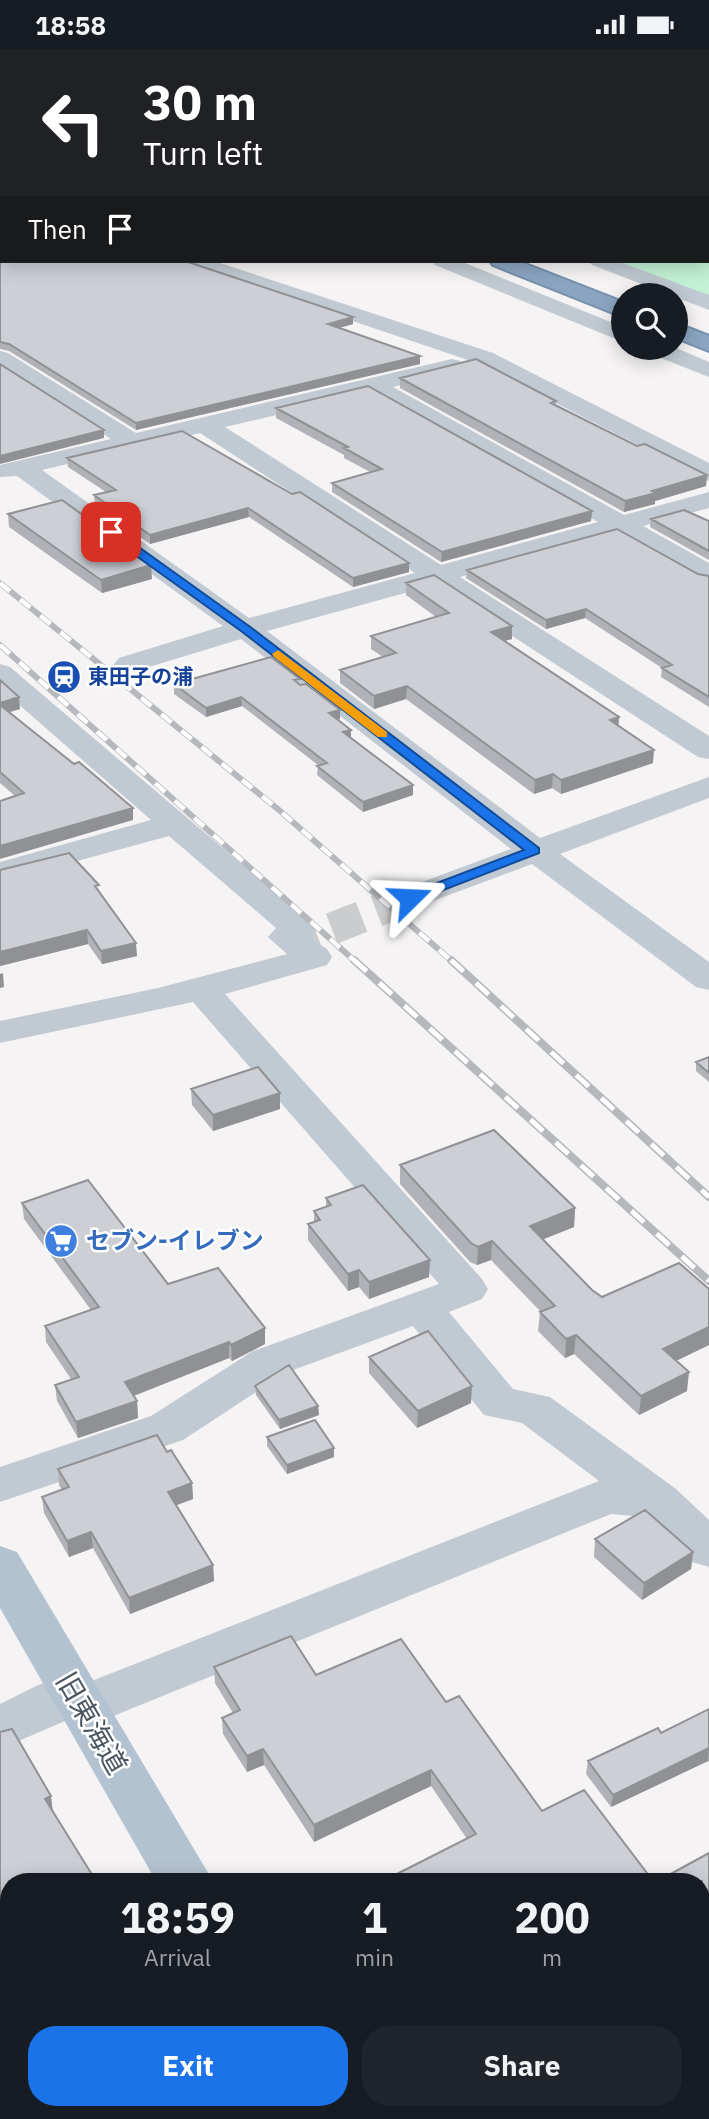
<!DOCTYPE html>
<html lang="en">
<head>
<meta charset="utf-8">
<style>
  :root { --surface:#171b24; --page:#20242c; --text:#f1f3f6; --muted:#9ea1a6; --accent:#1a73e8 }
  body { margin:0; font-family:"IBM Plex Sans","Noto Sans JP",sans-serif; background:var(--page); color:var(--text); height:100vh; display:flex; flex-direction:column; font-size:26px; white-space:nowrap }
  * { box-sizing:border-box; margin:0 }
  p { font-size:23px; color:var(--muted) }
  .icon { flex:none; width:38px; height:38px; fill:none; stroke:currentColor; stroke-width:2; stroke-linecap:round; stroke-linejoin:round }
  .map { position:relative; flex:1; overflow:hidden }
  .drawer { position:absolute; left:0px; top:1824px; width:710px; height:247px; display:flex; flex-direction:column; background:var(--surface); border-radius:28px 28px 0 0; box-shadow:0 4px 18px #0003 }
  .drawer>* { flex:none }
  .top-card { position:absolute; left:0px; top:0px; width:710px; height:214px; box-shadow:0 4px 18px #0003; background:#202124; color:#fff; overflow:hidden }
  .controls { position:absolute; left:611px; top:234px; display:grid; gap:14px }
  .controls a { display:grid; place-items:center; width:77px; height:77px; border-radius:50%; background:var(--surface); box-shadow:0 4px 18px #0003; font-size:35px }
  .pin { position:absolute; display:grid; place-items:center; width:60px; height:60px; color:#fff; margin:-30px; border-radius:14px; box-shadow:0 4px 10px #0006 }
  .me { position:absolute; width:77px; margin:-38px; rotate:69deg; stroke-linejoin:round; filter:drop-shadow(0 0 5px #0008) }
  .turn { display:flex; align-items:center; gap:24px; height:147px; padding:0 28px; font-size:32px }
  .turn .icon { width:91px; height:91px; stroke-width:2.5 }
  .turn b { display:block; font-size:49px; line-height:60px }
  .then { display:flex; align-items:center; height:66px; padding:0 28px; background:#0003; gap:14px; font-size:26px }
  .eta { display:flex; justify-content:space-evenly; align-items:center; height:119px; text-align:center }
  .eta b { font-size:42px; font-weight:700; line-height:49px }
  .button { display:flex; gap:14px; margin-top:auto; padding:14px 28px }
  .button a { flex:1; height:80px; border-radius:28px; background:var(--accent); color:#fff; font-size:28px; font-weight:700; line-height:80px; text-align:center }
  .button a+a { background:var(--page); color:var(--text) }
  .status { display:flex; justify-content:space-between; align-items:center; height:49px; padding:0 35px; background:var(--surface); direction:ltr }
  .status svg { height:19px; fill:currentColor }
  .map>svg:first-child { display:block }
  .green { fill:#c3f1d5 }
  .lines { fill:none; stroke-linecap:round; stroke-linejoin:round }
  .minor-tunnel-far1 { stroke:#caccce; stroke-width:24; stroke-dasharray:24 12; stroke-linecap:butt }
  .minor-tunnel { stroke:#caccce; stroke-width:32; stroke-dasharray:32 16; stroke-linecap:butt }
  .highway-casing { stroke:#7690ad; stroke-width:4 }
  .minor { fill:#c1cad2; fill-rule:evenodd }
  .major { fill:#b3c2d1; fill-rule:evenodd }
  .highway { fill:#8ba5c1; fill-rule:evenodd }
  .rail-far1-casing { stroke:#b5b8bd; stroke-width:6 }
  .rail-casing { stroke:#b5b8bd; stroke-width:8 }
  .rail-far1 { stroke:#fff; stroke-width:4.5; stroke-dasharray:13; stroke-linecap:butt }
  .rail { stroke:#fff; stroke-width:5; stroke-dasharray:17; stroke-linecap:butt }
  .wall { fill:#b0b2b7 }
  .shaded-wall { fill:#909195 }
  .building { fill:#cdcfd5; stroke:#909195; stroke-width:2 }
  .route { fill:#1a73e8; stroke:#114b97; stroke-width:2 }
  .slow { fill:#f59e0b }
  .labels { text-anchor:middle; stroke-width:5; stroke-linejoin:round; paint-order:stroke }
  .far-transit-label { font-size:21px; font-weight:bold; fill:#164399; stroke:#fff; text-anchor:start }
  .shop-label { font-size:24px; font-weight:bold; fill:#366cbe; stroke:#fff; text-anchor:start }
  .near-street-label { font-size:28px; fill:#4a5661; stroke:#fff }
</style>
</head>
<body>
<div class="status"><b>18:58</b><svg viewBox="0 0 49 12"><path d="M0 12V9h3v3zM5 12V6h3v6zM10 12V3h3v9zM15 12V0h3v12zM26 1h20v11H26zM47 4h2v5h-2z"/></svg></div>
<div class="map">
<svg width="709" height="2070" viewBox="0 0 709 2070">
  <rect width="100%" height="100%" fill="#f5f3f3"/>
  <path class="green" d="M709,48v202l-101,-38h101z"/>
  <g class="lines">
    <path class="minor-tunnel-far1" d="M618,272l5,-1"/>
    <path class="minor-tunnel" d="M287,897l123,-48"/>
    <g class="highway-casing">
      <path id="highway" d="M0,17h2v11h-2z
        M490,212h28l105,41v15l-130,-52z
        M676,274l33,13v15l-33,-13z"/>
    </g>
    <path class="minor" d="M65,0h20l-21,2z
      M0,29h2v10h-2z
      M0,141l2,1v12l-2,-1z
      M184,212h30l279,92 216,110v18l-232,-118 -290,-98z
      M432,212h28l163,66v15l-188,-77z
      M589,212h28l92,34v15l-117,-45z
      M645,299h31l33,14v15l-61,-24z
      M0,302l8,2 128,80 316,-74 8,2 4,5 -4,5 -67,16 231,128 85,-23v16l-66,18 66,37v19l-10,-2 -82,-46 -157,43 249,159v23l-11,-2 -264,-172 -167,46 273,207 169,-61v21l-149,56 149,108v28l-13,-3 -164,-123 -110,41 -12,3 -12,-3 -5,-7 5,-7 113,-42 -270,-210 -102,31 -10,3 -10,-3 -5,-6 5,-6 104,-32 -206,-150 -17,1v-12l111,-26 -111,-71zM369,344l229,129 -157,43 -216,-138zM200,384l215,140 -166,45 -207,-148z
      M0,615l10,3 301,256 6,7 -7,8 17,11 5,8 -5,8 -102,29 257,285 6,10 -6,10 -33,13 64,77 37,8 126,92 33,31v47l-17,-5 -46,-45 -35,-3 -510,207 -18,6 -18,-6 -65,28v-45c27,-12 66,-40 94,-24l505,-199 -77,-58 -38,-8 -71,-89 -128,47 -102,67 -183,62v-35l151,-51 102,-65 186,-67 -246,-282 -193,41v-22l158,-33 129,-34 -19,-17 8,-9 -107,-92 -169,46v-20l151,-42 -151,-132z
      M709,1980v58l-7,3v-58z
      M573,2062h73l-3,8h-73z"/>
    <path class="major" d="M27,0h20l-21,2z
      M0,8h2v10h-2z
      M0,1497l17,6 196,329h-57l-156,-273z
      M288,2062h61l3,8h-61z"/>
    <use href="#highway" class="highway"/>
    <g class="rail-far1-casing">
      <path id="rail-far1" d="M0,534l279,227 174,152
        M0,596l356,317"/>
    </g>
    <g class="rail-casing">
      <path id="rail" d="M354,911l355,321
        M451,911l258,237"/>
    </g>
    <use href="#rail-far1" class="rail-far1"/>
    <use href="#rail" class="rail"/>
  </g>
  <path class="wall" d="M0,179l353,96 -14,4 81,36 -284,66 -127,-79 -9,-2z
    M400,329l156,23v4l81,41 70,29 -1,11 -51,15v3l-31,8 -224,-124z
    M276,359l316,103 -1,10 -150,41 -109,-70v-9l38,-11 -26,-14v-3l-68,-37z
    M182,382l227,132v9l-56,15 -104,-70 -99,27 -55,-40 -1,-9 12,-3 -38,-25 -1,-9z
    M8,465l110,29 34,36 -50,14 -93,-66z
    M651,470l58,2v39l-59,-33z
    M467,521l231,4 11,2v131l-48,-30 1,-9 -77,-50 -39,11 -80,-51z
    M406,534l106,43v13l-8,2 115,76 -1,8 35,38 -92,31 -9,-6 -18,6 -128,-95 -32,10 -34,-26v-13l43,-13 -12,-8v-13l65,-19 -30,-22z
    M0,631l20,29 -11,3 65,52 59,44v12l-118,-24 -15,-13z
    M174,635l126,1 40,34 -2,1 13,10v8l62,57 -50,17 -46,-37 1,-10 -76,-59 -36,11 -32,-23z
    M0,821l100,23 37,63 -35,8 -14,-20 -88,22z
    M709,1008v25l-13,-11v-9z
    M191,1040l89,4v16l-67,22 -21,-26z
    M400,1116l175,43 -1,19 -31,12 49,51 10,7 107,-8v56l-33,16 11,30 -48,24 -65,-61 -9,4 -27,-27 2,-19h1l-50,-52 -14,5 -7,-3 -70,-78z
    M326,1149l103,79 -60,22 -10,-12 -11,4 -40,-51v-16l6,-2v-11l12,-4z
    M22,1154l146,81 97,60 -33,17 -3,-3 -96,38 4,5 1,17 -60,20 -21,-37 -2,-16 16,-6 -25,-37 -1,-16 46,-16 -67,-91z
    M369,1308l102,46 -54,25 -48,-55z
    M255,1337l63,20 1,9 -39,14 -24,-34z
    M267,1388l67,20 -47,17 -20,-28z
    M167,1403l25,31 1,16 -17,6 37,60 1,16 -84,33 -37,-66 -24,9 -25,-44 -2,-16 20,-7 -3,-5 -1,-16z
    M595,1490l98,13 -2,17 -49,31 -48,-43z
    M214,1618l102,8 130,27 96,109 111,70 -186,-42 -36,-53 -117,56 -50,-77 -17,7 -24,-38 -1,-16 11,-5 -18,-30z
    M709,1660v53l-1,-1 -97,46 -25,-33 2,-13 73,-28z"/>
  <path class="shaded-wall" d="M353,268v7l-25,7v-7z
    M420,307v8l-284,66v-7z
    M104,381v8l-104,26v-8z
    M707,426l-1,11 -51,15v3l-31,8 1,-11 27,-10z
    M248,459l1,9 -99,27v-9z
    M592,462l-1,10 -150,41 1,-10z
    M409,514v9l-56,15v-9z
    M151,516l1,14 -50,14 -1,-13z
    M586,560l-1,9 -39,11v-9z
    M512,577v13l-22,6 1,-13z
    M407,637l-1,13 -32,10v-13z
    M19,648l1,12 -20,6v-12z
    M241,648l1,9 -36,11v-9z
    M340,661v9l-11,4v-10z
    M619,668l-1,14 -8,-11z
    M351,681v10l-8,-8z
    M654,701l-1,13 -92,31v-14z
    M553,725l-1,14 -18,6 1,-14z
    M413,736v10l-50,17v-10z
    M133,759v12l-133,39v-13z
    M87,881l1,14 -88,22v-14z
    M136,894l1,13 -35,8 -1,-13z
    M3,924l1,14 -4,1v-14z
    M280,1044v16l-67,22v-16z
    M575,1159l-1,19 -45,18 1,-19z
    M492,1192l-1,19 -14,5 1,-18z
    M430,1211l-1,17 -60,22v-17z
    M359,1221v17l-11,4v-17z
    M709,1278v18l-48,23 2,-19z
    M265,1279v16l-33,17 -1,-16z
    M576,1286l-2,19 -9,4 1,-19z
    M229,1293v16l-103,41 -1,-17z
    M689,1323l-2,19 -48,24 2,-19z
    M472,1337l-1,17 -54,25 1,-17z
    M137,1352l1,17 -60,20 -2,-16z
    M318,1357l1,9 -39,14 -1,-9z
    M334,1399v9l-47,17v-9z
    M192,1434l1,16 -24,9 -1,-16z
    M91,1483l2,16 -24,9 -2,-16z
    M693,1503l-2,17 -49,31 2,-17z
    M213,1516l1,16 -84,33 -1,-16z
    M709,1699l-1,13 -97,46 2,-12z
    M263,1700l1,16 -17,7v-16z
    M431,1721v16l-117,56v-17z
    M51,1747l2,17 -8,-14z
    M709,1886v15l-7,4v-14z
    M8,1950l1,17 -9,4v-18z"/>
  <path class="building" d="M422,0h121l6,2h-135z
    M0,43h2v90h-2z
    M2,149v14l-2,-1v-12z
    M2,176v36h183l168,56 -25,7 92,32 -284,67 -127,-79 -9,-2v-114h1z
    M476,310l80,42 -5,2 86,43 8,-2 62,31 -55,16 4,2 -31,8 -225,-123z
    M0,315l104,66 -104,26z
    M368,337l224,125 -150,41 -110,-69 50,-14 -38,-21 4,-1 -72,-39z
    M182,382l110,63 8,-2 109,71 -56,15 -105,-70 -98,27 -56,-40 22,-5 -49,-32z
    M62,451l55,40 -3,1 37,24 -50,15 -93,-66z
    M684,461l25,11v30l-58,-32z
    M617,480l81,45 11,2v121l-47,-29 10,-3 -86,-56 -40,11 -79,-50z
    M434,526l78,51 -21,6 128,85 -9,3 44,30 -93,30 -8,-6 -18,6 -128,-94 -33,10 -34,-26 56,-17 -25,-17 78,-23 -43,-30z
    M271,608l29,22 -6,1 6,5 6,-1 34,26 -11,3 22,17 -8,2 70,53 -50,17 -46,-36 10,-3 -86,-66 -35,11 -32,-24z
    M0,631l19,17 -19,6z
    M0,656l74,59 5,-2 54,46 -133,38v-45l24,-8 -24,-21z
    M69,804l30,32 -4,1 41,57 -35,8 -14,-21 -87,22v-82z
    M709,1008v16l-13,-11z
    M258,1018l22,26 -67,22 -22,-26z
    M494,1081l81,78 -45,18 62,64 10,7 77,-34 30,26v38l-46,22 26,23 -48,24 -65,-61 -10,4 -26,-27 15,-6 -63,-65 -14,6 -7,-4 -71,-78z
    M88,1131l80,104 50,-16 47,60 -34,17 -2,-3 -104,40 12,19 -61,21 -21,-37 24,-8 -34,-51 54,-19 -77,-104z
    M363,1136l67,75 -61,22 -10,-12 -11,4 -40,-50 12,-4 -6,-9 17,-6 -5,-7z
    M428,1282l44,55 -54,25 -49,-54z
    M289,1316l29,41 -39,14 -24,-34z
    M315,1371l19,28 -47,17 -20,-28z
    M157,1386l10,17 4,-2 21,33 -24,9 45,73 -84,33 -38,-66 -24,9 -25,-44 27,-10 -11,-18z
    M645,1461l48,42 -49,31 -49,-44z
    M291,1587l25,39 85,-36 45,63 13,-6 83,115 42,-21 69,91h-270l93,-47 -45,-64 -117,55 -51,-76 -16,7 -25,-38 18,-8 -26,-43z
    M709,1660v39l-96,47 -25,-34 70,-33 3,5z
    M12,1680l39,67 -6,3 51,82h-87v119l-1,-1 -8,3v-270z
    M709,1804v82l-7,5v-59h-44z
    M9,2026v36h184l5,8h-198v-40z"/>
  <path class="route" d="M107,481h8l134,96 290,222v5l-124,48h-10v-6l119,-45 -283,-219 -134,-96z"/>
  <path class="slow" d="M278,601l109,82v5h-9l-104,-80 -2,-3z"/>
  <defs>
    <g id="station-disc" transform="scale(1.75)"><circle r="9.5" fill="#1a4fb4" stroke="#fff"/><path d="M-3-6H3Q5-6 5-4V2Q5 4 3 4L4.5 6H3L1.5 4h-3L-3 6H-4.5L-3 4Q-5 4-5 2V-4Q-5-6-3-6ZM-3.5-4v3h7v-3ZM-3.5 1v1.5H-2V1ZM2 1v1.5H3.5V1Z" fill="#fff"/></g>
    <g id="supermarket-disc" transform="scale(1.75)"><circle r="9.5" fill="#3f7fe0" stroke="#fff"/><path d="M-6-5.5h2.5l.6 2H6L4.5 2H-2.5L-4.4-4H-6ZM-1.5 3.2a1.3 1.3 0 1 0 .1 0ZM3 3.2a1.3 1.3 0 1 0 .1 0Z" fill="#fff"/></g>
  </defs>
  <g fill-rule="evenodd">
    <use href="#station-disc" x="64" y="628"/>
    <use href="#supermarket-disc" x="61" y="1192"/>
  </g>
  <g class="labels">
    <g class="far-transit-label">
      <text x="88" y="635">東田子の浦</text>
    </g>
    <g class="shop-label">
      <text x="86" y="1200">セブン-イレブン</text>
    </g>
    <g class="near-street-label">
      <text transform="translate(92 1674) rotate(60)" y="10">旧東海道</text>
    </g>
  </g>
</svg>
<div class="controls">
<a><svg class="icon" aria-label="search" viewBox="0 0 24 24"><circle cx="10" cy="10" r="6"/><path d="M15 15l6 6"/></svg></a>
</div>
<div class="pin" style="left:111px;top:483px;background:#d93025"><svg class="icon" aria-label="arrive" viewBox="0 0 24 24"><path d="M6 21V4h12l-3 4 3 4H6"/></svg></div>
<svg class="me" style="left:410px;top:849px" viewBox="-20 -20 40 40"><path d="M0-17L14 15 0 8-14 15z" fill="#1a73e8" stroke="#fff" stroke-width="4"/></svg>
<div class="top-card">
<div class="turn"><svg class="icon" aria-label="left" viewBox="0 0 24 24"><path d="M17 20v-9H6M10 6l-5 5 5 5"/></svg><div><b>30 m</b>Turn left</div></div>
<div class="then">Then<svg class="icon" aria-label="arrive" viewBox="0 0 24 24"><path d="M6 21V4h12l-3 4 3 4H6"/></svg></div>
</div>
<section class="drawer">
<div class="eta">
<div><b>18:59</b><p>Arrival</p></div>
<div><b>1</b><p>min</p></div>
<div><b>200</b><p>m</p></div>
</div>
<div class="button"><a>Exit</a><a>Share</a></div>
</section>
</div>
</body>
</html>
